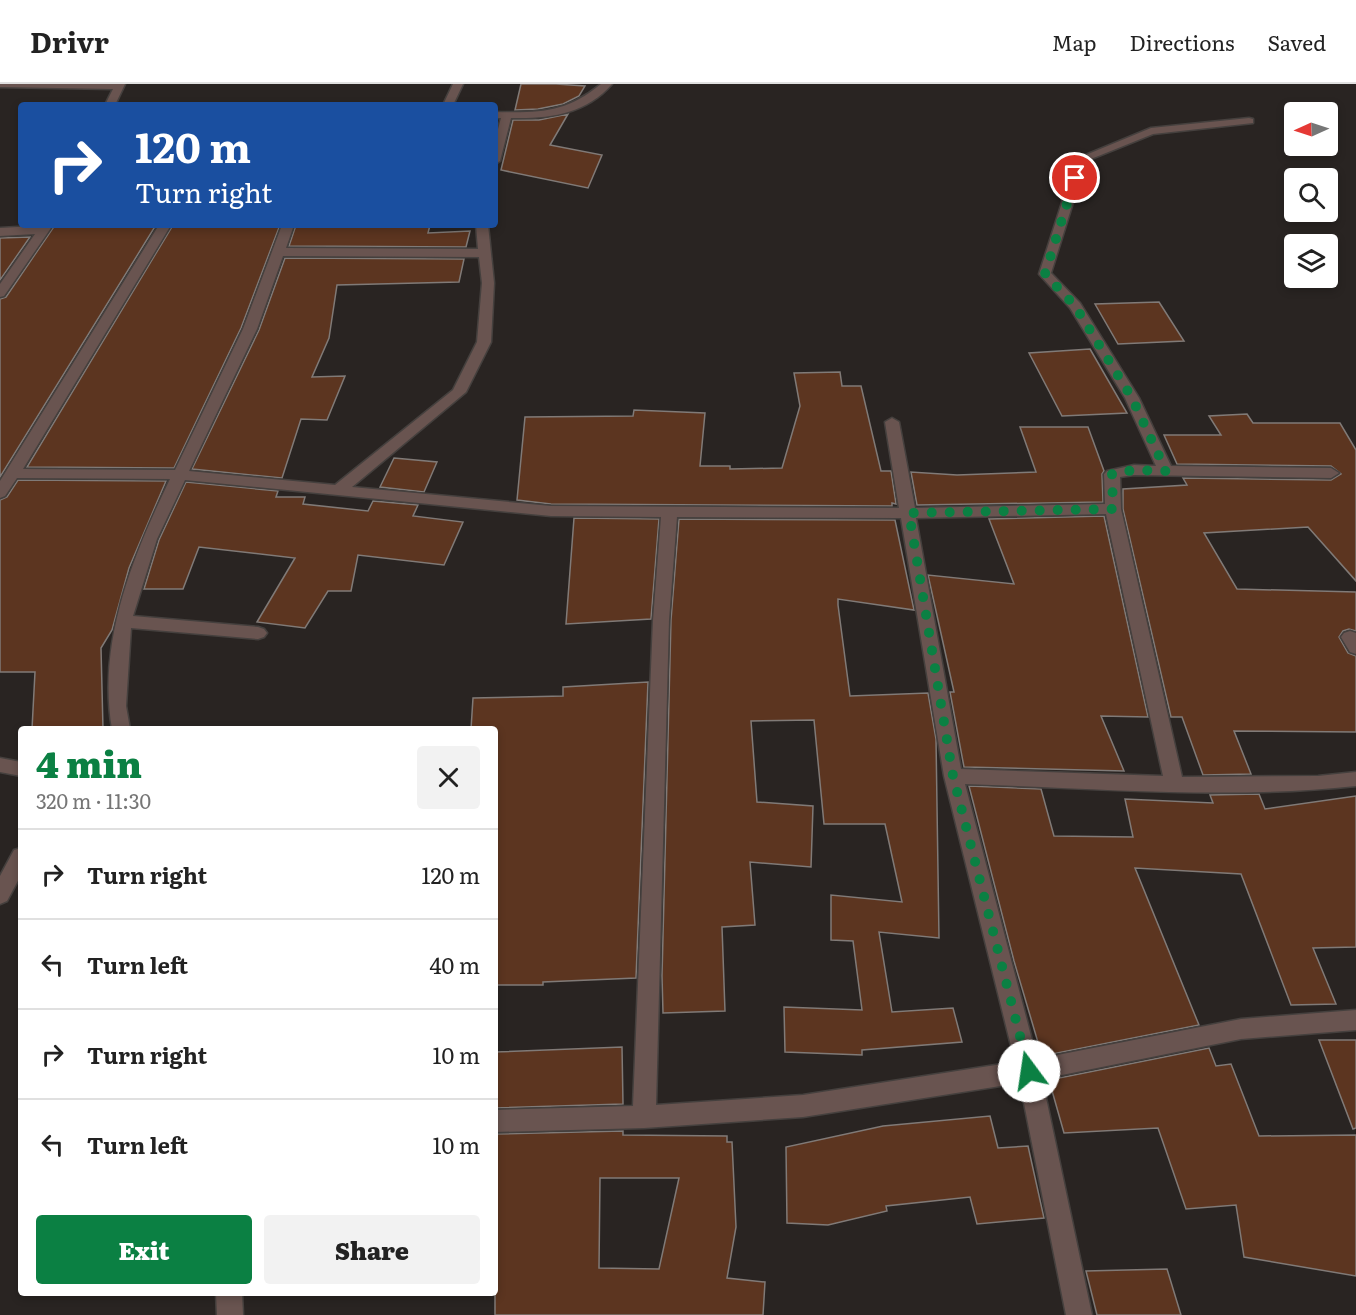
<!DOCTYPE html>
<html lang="en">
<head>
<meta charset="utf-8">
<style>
  :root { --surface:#fff; --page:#f2f2f2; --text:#222; --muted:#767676; --line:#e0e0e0; --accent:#0b8043 }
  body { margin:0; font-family:Literata,serif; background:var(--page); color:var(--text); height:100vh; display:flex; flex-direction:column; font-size:22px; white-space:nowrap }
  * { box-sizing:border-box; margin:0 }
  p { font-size:20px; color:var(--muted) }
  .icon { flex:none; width:33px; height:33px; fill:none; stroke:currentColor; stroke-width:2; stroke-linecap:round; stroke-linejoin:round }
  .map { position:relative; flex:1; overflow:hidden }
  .sheet { position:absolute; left:18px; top:642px; width:480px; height:570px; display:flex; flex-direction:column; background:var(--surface); border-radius:6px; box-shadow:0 3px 9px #0003 }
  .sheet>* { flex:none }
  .top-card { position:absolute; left:18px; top:18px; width:480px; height:126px; border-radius:6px; box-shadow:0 3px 9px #0003; background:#1a4fa0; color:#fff; overflow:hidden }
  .needle { width:39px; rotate:267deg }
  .buttons { position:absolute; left:1284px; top:18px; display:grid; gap:12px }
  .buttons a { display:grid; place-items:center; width:54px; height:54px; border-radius:6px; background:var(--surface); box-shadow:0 3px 9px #0003; font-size:30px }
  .pin { position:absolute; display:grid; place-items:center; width:51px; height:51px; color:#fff; margin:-26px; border:3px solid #fff; border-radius:50%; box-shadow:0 2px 6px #0007 }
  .me { position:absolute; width:66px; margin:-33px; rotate:346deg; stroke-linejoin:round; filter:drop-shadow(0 0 4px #0008) }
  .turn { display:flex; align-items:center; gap:21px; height:126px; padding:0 18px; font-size:27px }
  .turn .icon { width:78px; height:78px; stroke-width:2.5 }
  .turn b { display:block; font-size:42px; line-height:51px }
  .round { display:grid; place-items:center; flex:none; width:63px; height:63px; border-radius:6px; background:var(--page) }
  .headline { display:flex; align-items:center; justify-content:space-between; height:102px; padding:0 18px }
  h1 { font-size:36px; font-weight:800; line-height:45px; color:var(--accent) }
  .button { display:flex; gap:12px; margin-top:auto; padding:12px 18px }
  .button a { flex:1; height:69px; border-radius:6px; background:var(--accent); color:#fff; font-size:24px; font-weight:800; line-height:69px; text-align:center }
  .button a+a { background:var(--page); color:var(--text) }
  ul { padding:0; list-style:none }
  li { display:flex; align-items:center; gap:18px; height:90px; padding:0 18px; border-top:2px solid var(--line) }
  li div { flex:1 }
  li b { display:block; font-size:22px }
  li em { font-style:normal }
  header { display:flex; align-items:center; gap:36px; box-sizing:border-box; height:84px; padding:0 30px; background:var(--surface); border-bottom:2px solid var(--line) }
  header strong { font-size:28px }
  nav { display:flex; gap:33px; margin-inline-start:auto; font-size:21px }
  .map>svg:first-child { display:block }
  .building { fill:#5c3520; stroke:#807a77; stroke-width:1.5; fill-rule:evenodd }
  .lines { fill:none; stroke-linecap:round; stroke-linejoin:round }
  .minor-casing { stroke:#45403e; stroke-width:3 }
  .minor { fill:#695450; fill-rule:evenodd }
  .route { stroke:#0b8043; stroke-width:10; stroke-dasharray:0 18 }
</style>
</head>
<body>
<header>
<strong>Drivr</strong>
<nav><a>Map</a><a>Directions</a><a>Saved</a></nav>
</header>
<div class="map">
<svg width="1356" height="1231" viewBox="0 0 1356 1231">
  <rect width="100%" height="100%" fill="#292422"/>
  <path class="building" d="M521,0h35l29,2 -6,10 -16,8 -25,5 -23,1z
    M568,30l-18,31 52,10 -14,33 -87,-18 12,-50h26z
    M55,141h101l-156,252v-178l6,-2z
    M173,141h107l-39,103 -67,140 -147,-1z
    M296,141h134l-2,8 42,-2 -4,16 -177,-1z
    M30,153l-30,43v-42z
    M285,174l179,1 -5,23 -122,3 -8,53 -17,39 33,-1 -18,44 -26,-1 -19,59 -90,-9 67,-139z
    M1159,218l25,39 -66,3 -23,-40z
    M1090,265l37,64 -65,3 -33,-63z
    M840,288l2,14h19l20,85h10l5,33 -4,-1v3l-341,-2 -34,-4 8,-83 108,-1 1,-6 71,3 -5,53h30v3l52,-1 18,-62 -6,-33z
    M1247,330l6,9h87l16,27v131l-48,-54 -104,6 33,56 119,3v39l-7,-2 -6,2 -4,6 9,16 8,3v76l-122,-1 17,43 -48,1 -21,-58h-11l-48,-208v-20l64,-4 -4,-7 148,2 10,-6 -10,-8 -154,-2 -13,-29h57l-12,-19z
    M1020,343h68l16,44 -2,3 1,28 -186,3 -6,-33 46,3 79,-3z
    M394,374l43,4 -13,30 -44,-5z
    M18,396l148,1 -37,87 -17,62 -11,18 2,81h-71l3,-57h-35v-172l7,-3z
    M186,398l92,9 -2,6h29l-2,7 65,7 5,-10 45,4 -5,11 50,6 -19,43 -86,-10 -7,36h-23l-23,37 -48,-6 38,-64 -96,-11 -16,42h-39l15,-49z
    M1104,432l44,201 -47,-1 23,55 -160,-4 -14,-75h4l-26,-117 86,9 -25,-65z
    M574,434l85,1 -8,100 -85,5z
    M679,435l216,1 19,90 -76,-11v6l12,91 78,-3 8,46 3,199 -60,-6 13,80 61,-4 9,34 -100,8v5l-77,-3 -1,-45 78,3 -9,-69 -22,-1v-45l71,7 -17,-78h-61l-10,-104 -63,1 6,81 56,4 -2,61 -61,-5 5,63 -33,2 3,84 -62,2 -1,-37 9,-356z
    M648,598l-12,296 -93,4v3h-48v-256h-24l2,-31 90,-2v-9z
    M969,702l72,3 13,47 79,1 -8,-38 88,4 -3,-8 49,-1 6,15 91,-13v151l-43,1 23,56 -45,1 -50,-131 -106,-6 64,157 -157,31 -28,-95z
    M1319,956h37v88l-3,1z
    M622,963l1,57 -128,4v-56z
    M1209,964l7,18 15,-2 28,72 97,-1v141l-112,-19 -8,-52 -50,4 -28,-81 -94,5 -15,-53z
    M990,1032l8,32 30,-2 16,72 -67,6 -7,-27 -84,9 1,5 -59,14 -41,-2 -1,-76 97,-21z
    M623,1047v4l104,1v6h5l4,85 -9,51 38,4 -2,33h-268v-181zM600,1094h79l-20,91 -60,-1z
    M1167,1185l14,46h-84l-11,-44z"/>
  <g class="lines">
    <g class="minor-casing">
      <path id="minor" d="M0,0h125l-10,21h-10l8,-16 -113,-2z
        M453,0h10l-10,21h-10z
        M601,0h11c-26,30 -63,35 -101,34l-11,43 -5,3v-24l6,-22h-6v-6c44,1 71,1 106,-28z
        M1249,34l4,1v4l-100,11 -67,27 -35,112 29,30 59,95 32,68 160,2 8,5 -8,5 -197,-3 -14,2 1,32 61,268 136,-1 38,-4v14c-128,14 -263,2 -391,-2l72,275 204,-40 115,-9v20l-115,9 -199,40 50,236h-26l-46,-232 -217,34 -159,11 -149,4v-22l138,-4 20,-486 8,-103 -110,-1 -366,-36 -28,59 -24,77 125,11 6,2 3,4 -3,4 -6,2 -127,-11 -5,78 4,23h-18c-15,-87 21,-173 58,-250l-153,-1 -12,18 -5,2v-17l159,-256h12l-148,244 152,1 68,-141 39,-104h12l-8,23 192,1 -2,-24h12l6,58 -3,59 -25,50 -114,95 199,19 348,2 -14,-86 7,-4 7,4 16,86 190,-4 -1,-30 3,-3 27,-6 22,1 -31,-68 -55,-90 -31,-34 37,-115 75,-31zM283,172l196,1 3,26 -5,59 -24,48 -118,95 -146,-14 68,-142zM1106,430l57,262 -202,-7 -45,-251zM677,433l224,1 43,258 71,286 -212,33 -147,10 13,-485z
        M53,141l-49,71 -4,1v-13l35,-50 -35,2v-8z
        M1350,547l6,2v21l-6,-2 -9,-15 3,-4z
        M0,674l21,4v14l-21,-4z
        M21,764v27l-14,26 -7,3v-28l14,-26z
        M216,1209h26l1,22h-26z"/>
    </g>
    <use href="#minor" class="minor"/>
  </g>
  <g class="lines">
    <path class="route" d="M1029,987l-76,-295 -44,-263 204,-4 -1,-35 22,-4 32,1 -34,-73 -57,-92 -30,-32 30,-96"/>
  </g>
</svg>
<div class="buttons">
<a><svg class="needle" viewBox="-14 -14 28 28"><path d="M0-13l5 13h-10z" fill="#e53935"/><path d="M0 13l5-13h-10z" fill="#767676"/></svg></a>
<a><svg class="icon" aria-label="search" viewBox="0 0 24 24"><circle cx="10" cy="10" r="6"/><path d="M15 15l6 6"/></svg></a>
<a><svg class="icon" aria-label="layers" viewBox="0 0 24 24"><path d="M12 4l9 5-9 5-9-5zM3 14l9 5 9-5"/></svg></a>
</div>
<div class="pin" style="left:1075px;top:94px;background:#d93025"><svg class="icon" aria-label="arrive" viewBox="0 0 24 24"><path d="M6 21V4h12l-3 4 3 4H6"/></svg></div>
<svg class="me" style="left:1029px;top:987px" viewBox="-20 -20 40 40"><circle r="19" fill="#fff"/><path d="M0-13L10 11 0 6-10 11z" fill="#0b8043"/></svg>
<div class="top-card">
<div class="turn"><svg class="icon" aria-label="right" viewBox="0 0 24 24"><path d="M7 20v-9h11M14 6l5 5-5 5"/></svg><div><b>120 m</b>Turn right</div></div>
</div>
<section class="sheet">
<div class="headline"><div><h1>4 min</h1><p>320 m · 11:30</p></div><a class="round"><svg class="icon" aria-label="close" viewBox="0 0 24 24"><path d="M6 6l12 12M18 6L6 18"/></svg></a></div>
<ul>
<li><svg class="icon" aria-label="right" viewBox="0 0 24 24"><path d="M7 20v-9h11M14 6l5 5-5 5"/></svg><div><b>Turn right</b></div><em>120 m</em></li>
<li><svg class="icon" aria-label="left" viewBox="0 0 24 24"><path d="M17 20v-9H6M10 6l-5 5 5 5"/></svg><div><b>Turn left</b></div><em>40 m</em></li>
<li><svg class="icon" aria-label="right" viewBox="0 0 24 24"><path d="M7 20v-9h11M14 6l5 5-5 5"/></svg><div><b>Turn right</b></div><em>10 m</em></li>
<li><svg class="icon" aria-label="left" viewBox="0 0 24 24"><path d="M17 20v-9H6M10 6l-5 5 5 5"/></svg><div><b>Turn left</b></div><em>10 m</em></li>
</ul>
<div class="button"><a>Exit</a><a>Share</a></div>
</section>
</div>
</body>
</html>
